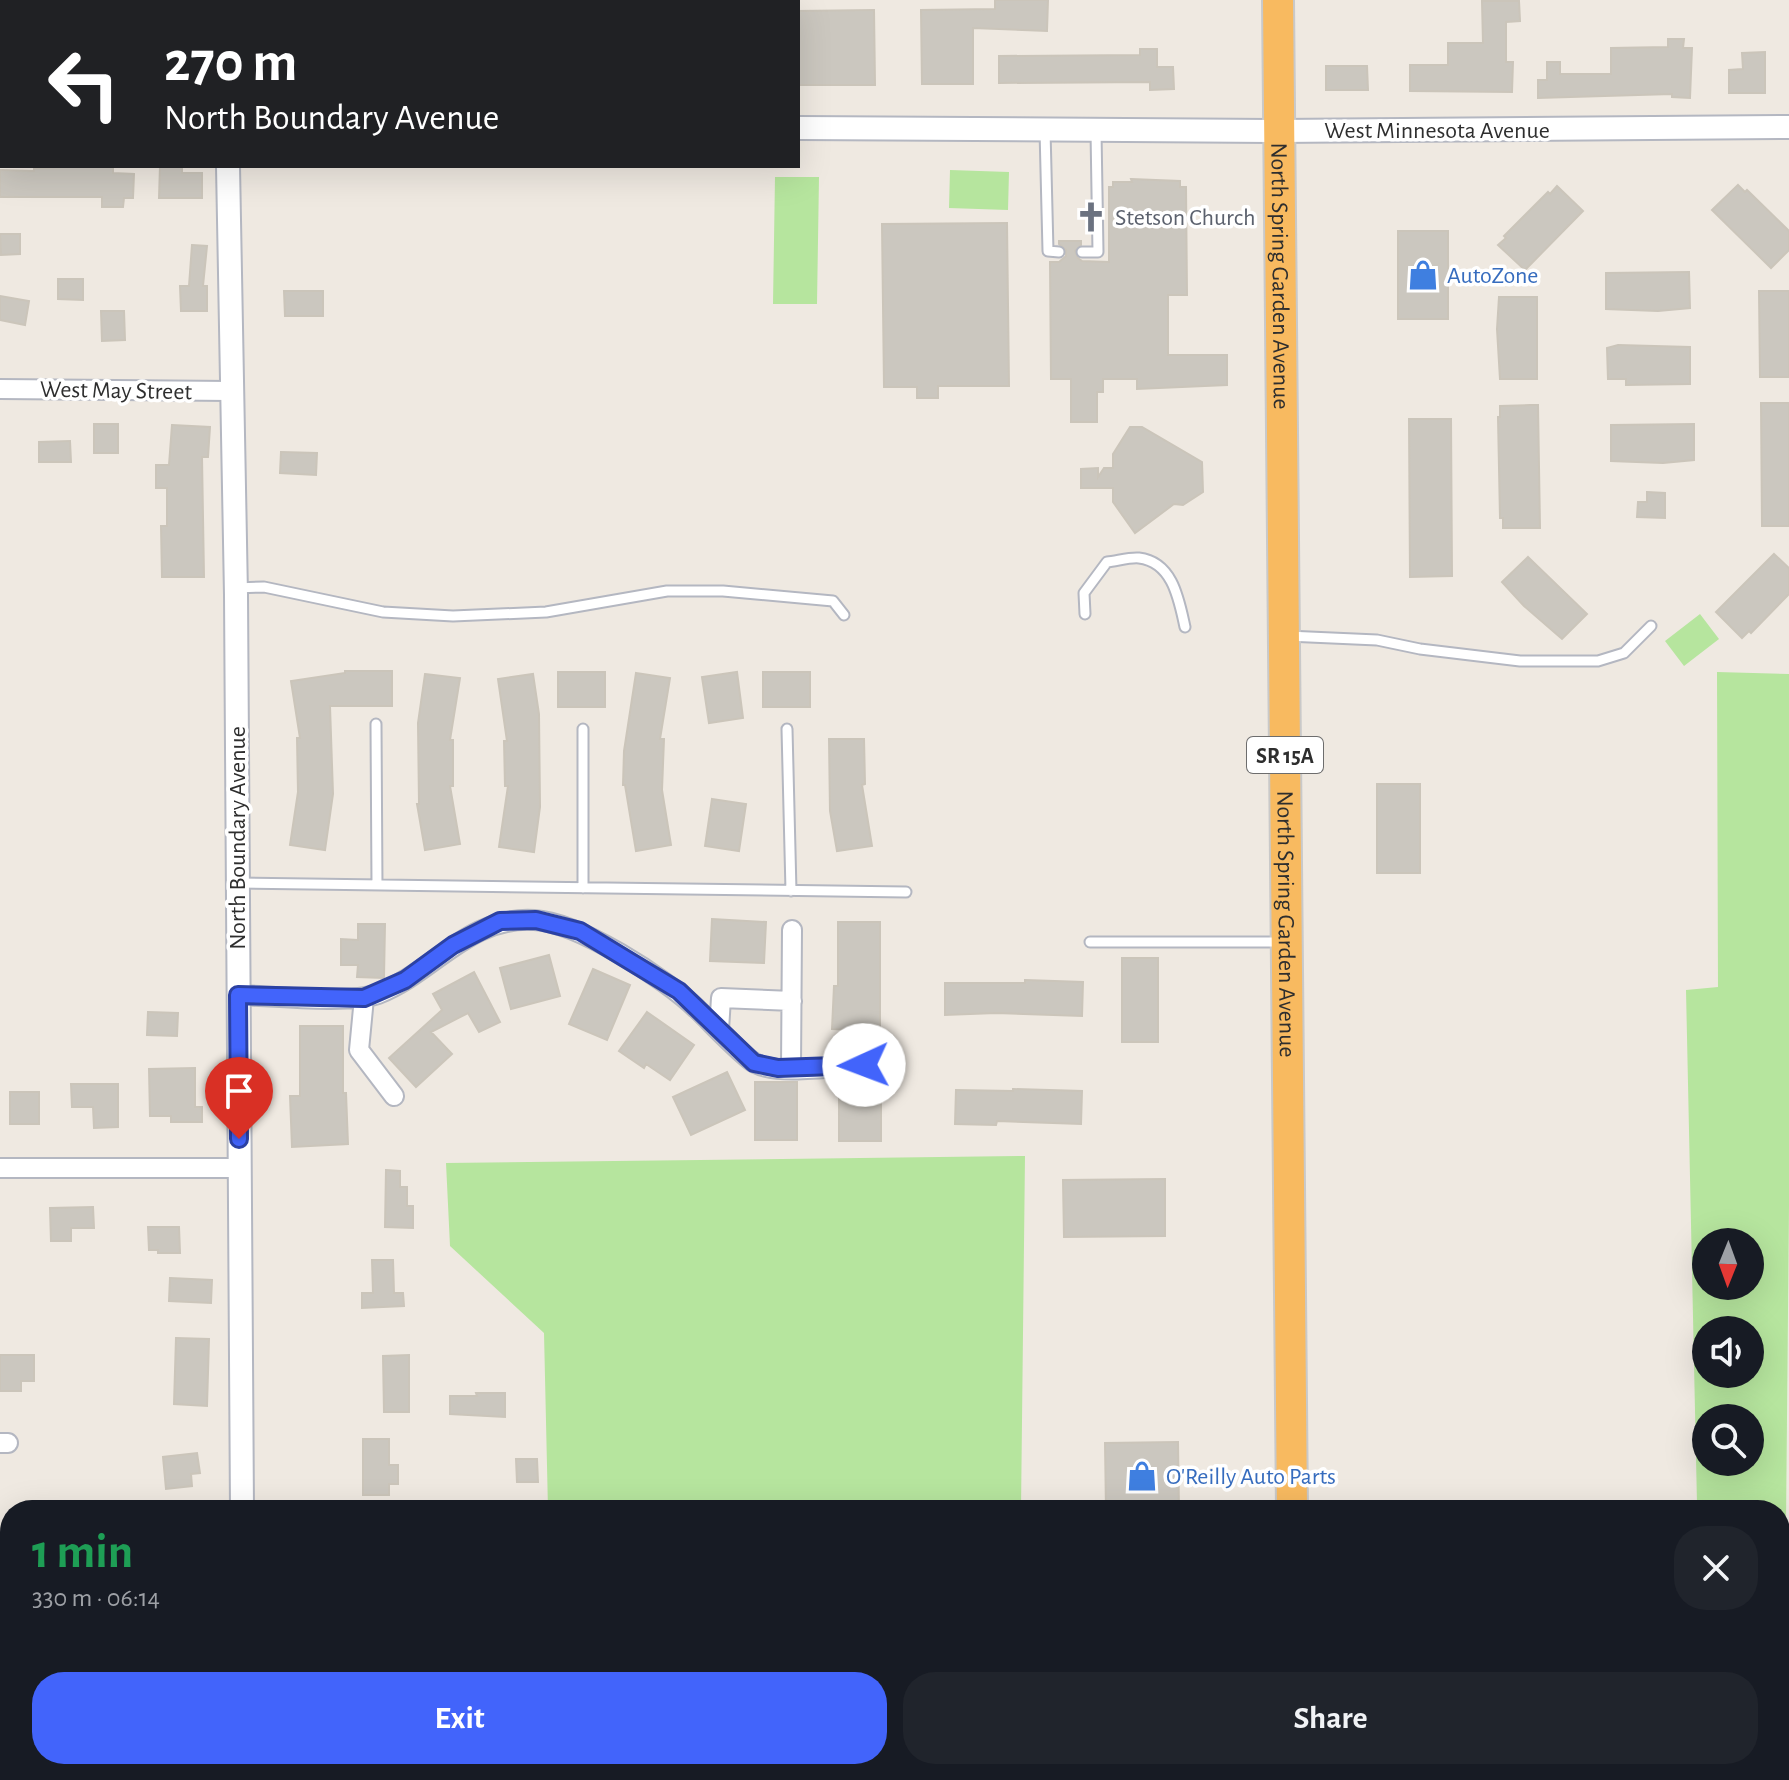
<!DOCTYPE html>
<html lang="en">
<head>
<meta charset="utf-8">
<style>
  :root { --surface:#171b24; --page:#20242c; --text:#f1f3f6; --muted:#9ea1a6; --accent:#4264fb }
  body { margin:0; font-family:"Alegreya Sans",sans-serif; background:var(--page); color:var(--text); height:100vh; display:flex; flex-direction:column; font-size:30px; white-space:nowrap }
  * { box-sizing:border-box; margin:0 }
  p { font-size:26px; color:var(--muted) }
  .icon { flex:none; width:44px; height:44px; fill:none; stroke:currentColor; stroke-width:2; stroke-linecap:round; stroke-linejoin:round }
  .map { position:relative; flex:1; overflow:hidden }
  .drawer { position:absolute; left:0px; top:1500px; width:1790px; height:280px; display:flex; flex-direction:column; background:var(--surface); border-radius:32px 32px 0 0; box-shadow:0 8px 32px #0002 }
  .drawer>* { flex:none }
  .hud { position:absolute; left:0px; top:0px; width:800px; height:168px; box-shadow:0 8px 32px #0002; background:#202124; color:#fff; overflow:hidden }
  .needle { width:52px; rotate:181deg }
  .buttons { position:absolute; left:1692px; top:1228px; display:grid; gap:16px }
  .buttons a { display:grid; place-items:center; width:72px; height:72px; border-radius:50%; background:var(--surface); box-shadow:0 8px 32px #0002; font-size:40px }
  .pin { position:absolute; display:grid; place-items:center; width:68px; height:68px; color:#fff; margin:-82px -34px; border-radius:50% 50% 50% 0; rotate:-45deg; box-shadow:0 0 8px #0007 }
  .pin .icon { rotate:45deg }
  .me { position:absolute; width:88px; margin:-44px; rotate:268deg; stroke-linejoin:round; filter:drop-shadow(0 0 6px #0008) }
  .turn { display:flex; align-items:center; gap:28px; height:168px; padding:0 32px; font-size:36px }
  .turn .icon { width:104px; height:104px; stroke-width:2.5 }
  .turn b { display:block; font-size:56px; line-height:68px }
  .round { display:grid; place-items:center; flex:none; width:84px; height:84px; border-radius:32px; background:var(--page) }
  .summary { display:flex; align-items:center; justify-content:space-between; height:136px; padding:0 32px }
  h1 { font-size:48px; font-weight:700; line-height:60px; color:#1e9e55 }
  .cta { display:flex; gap:16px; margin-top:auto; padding:16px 32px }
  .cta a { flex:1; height:92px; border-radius:32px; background:var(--accent); color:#fff; font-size:32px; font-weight:700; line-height:92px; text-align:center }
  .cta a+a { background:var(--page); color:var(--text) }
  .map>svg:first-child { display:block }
  .industrial { fill:#e3e1e8 }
  .green { fill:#b6e59e; fill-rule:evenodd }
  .building { fill:#cbc7bf; stroke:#cbc5ba; stroke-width:2 }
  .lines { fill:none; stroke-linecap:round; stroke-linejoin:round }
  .service-casing { stroke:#b4b7c1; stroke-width:13 }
  .minor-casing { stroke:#b4b7c1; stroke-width:22 }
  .tertiary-casing { stroke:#b4b7c1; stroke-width:26 }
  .trunk-casing { stroke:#c9c9c9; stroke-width:34 }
  .service { stroke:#fff; stroke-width:9 }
  .minor { stroke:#fff; stroke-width:18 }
  .tertiary { stroke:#fff; stroke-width:22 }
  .trunk { stroke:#f8ba60; stroke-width:30 }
  .route-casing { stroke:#2b41a3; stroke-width:20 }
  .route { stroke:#4264fb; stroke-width:14 }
  .labels { text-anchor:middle; stroke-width:7; stroke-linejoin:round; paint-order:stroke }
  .shield { fill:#fff; stroke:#6d6d6d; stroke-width:2 }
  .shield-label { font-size:22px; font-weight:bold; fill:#2e2e2e }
  .street-label { font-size:24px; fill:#2e2e2e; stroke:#fff }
  .worship-label { font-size:24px; fill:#5b616d; stroke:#fff; text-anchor:start }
  .shop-label { font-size:24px; fill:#366cbe; stroke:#fff; text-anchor:start }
</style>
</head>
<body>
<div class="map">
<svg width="1789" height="1780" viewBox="0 0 1789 1780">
  <rect width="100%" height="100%" fill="#efe9e1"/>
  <path class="industrial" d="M0,0h219l-217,2 -2,111z"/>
  <path class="green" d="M950,170l59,2 -1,38 -59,-2z
    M775,177h44l-2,127h-44z
    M1700,614l19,25 -35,27 -19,-25z
    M1717,672l72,2v531l-4,426h-5v-121h-47v-3l-36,-3 -11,-514 32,-3zM1706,1242h44v44h-44zM1706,1330h44v44h-44zM1706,1418h44v44h-44z
    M1025,1156l-4,354h-473l-4,-177 -94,-87 -4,-83z
    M465,1770h794v10h-799z"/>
  <path class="building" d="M995,0h53l-1,31 -74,-3v56h-51l-1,-74 74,-1z
    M1482,1h37l1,20 -14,1v40h7l-1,30 -102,-1v-26h38v-22h35z
    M874,10l1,75h-77v-74z
    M1668,39h16l-1,9h9l-2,50 -18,-1v-3l-134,4v-18h9v-18h13v12h51v-26l57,-1z
    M1140,49h17v18h16l1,22 -24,1v-8l-151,1v-27l141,-1z
    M1765,52v41h-36v-23l14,-1 -1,-16z
    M1326,66h41l1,24h-42z
    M91,166h22v7l21,1 -1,24h-9l-1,9h-21v-10h-102v-27l34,1v-3z
    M160,166h22v7h20v25h-43z
    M1131,179l49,2v6h6l1,108h-19v60h59v30l-90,4v-10h-34v13h-6v30h-26v-43h-20l-1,-117h9l7,-6v-6l-7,-6v-3h22v4l-6,6 3,7 4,3 27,1v-75h4v-5h19z
    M1738,185l7,7 2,-2 42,41v19l-18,18 -59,-58z
    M1557,186l26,25 -58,59 -27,-25 8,-7 -2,-2 44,-44 2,2z
    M1007,223l2,163h-71v12h-21v-11h-33l-2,-163z
    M1398,231h50v88h-50z
    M0,234h20v20l-19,1z
    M192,245l15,1 -4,40h4v25h-26l-1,-25h9z
    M1689,272l1,36 -32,3 -52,-2v-36z
    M58,279h25v21l-25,-1z
    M284,291h39v25h-38z
    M1759,291h30v86h-29z
    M0,296l29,5 -4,24 -25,-5z
    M1499,297h38v82h-37l-3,-50z
    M101,311h23l1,29 -23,1z
    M1618,345l72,2v37l-64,1v-6h-18l-1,-31z
    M1761,403h28v123h-27z
    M1530,405h8l2,123h-37v-10h-3l-2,-101h2v-11z
    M1409,419h42l1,157 -42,1z
    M94,424h24v29h-24z
    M1694,424v36l-31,3 -52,-2v-36z
    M172,425l38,2 -2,30h-6l2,120h-42l-1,-51h6v-38h-11v-23h13z
    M1130,427h12l60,35 1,30 -20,13 -9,-1 -39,29 -22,-31v-14h-32v-19l17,-1v9l6,-9h9v-14z
    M70,441l1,21h-32v-20z
    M281,452l36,1 -1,22 -36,-2z
    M1647,492l18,1v25l-28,-1 1,-15h9z
    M1774,554l15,14v26l-38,39 -2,-2 -7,7 -26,-26z
    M1528,557l59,57 -25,25 -38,-33 -22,-24z
    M345,671h47v35h-62l3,88 -8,56 -35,-5 8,-53 -1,-54h3l-9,-57 54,-8z
    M558,672h47v35h-47z
    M737,672l6,46 -34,5 -7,-46z
    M763,672h47v35h-47z
    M636,673l34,5 -10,61h4l-2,51 9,55 -35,6 -11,-66h-2l1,-34z
    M425,674l35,4 -10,62h3v46h-3l10,58 -35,6 -8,-46h2l-1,-81z
    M533,674l6,40 1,93 -6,45 -35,-5 9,-61h-3l-1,-45h3l-9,-62z
    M829,739h35l1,45 -3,1 10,61 -35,5 -7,-40z
    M1377,784h43v89h-43z
    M712,799l34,5 -7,47 -34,-5z
    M712,919l54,3 -2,41 -54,-2z
    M838,922h42v109l-48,-2 2,-43h4z
    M358,924h27l-1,54 -27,-1 1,-12h-17v-26l17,1z
    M549,955l11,41 -49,13 -11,-41z
    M1122,958h36v84h-36z
    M593,969l37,16 -23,55 -38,-16z
    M474,972l26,50 -21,10 -11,-19 -37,19 21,22 -36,33 -27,-29 53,-48 -9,-16z
    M1025,980l58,2 -1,34 -86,-3 -51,2v-32h80z
    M148,1012l30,1 -1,23 -30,-1z
    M647,1012l47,33 -24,35 -24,-16 -2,4 -25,-17z
    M300,1026h43v67h3l2,51 -56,3 -2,-51h10z
    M195,1068v39h7v15h-31v-6h-21l-1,-47z
    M727,1072l18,38 -54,25 -18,-38z
    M755,1082h42v58h-42z
    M839,1083h42v58h-42z
    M71,1084h47v43l-24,1 -1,-21h-21z
    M1013,1089l69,2 -1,33 -84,-3 -1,4 -41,-1 1,-34 57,1z
    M10,1092h29v32h-29z
    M386,1170l14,1v16h7v19h6v22l-28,-1z
    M1165,1179v57l-101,1 -1,-57z
    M93,1207l1,21h-23v13h-20l-1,-33z
    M148,1227h31l1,26h-22v-3h-9z
    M372,1260h21l1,33h9l1,13 -42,2v-15h11z
    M170,1278l42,2 -1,23 -42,-2z
    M176,1338l33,1 -2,67 -33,-2z
    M0,1355h34v26h-13v10h-21z
    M409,1355v57h-25l-1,-56z
    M476,1393h29v24l-55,-3v-18h27z
    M363,1439h26v26h9v19h-9v11h-26z
    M1178,1442l1,68h-73l-1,-67z
    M197,1453l3,20 -9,1 1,12 -26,3 -3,-32z
    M516,1459h21l1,23h-21z"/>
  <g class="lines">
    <g class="service-casing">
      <path id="service" d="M544,0v2
        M1045,130l3,121 11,1
        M1082,252h16l-2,-120
        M235,588l29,-1 119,25 70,4 93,-4 121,-21h56l110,10 11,14
        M1085,614l-1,-21 23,-31c10,-1 23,-5 32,-4 34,4 40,42 46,69
        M1287,636l90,4 43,9 100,12h78l26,-8 27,-27
        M376,724l1,161
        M583,729v159
        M787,729l4,162
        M238,883l668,9
        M1090,942h194
        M989,1770l1,10
        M1174,1770l1,10
        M1529,1770l7,3 93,-1 6,8
        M1675,1770v10
        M1729,1770v10
        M1212,1780v-10"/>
    </g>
    <g class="minor-casing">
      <path id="minor" d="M489,0v2
        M0,389l231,2
        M238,995c32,1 114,9 140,-1 56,-22 90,-78 156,-74 44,2 131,58 163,89 12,11 46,48 58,54 25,13 80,3 109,2
        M364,998l-5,52 35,46
        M719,1030l2,-32 71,3
        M791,1068l1,-138
        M0,1168h239
        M0,1443h8"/>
    </g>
    <g class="tertiary-casing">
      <path id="tertiary" d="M228,0v2
        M0,123h2
        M798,128l481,3 510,-4
        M228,166l8,429 6,915
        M243,1770v10"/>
    </g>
    <g class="trunk-casing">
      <g id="trunk">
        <path id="s1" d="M1278,0l14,1510"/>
        <path d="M1294,1770l1,10"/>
      </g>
    </g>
    <use href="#service" class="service"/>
    <use href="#minor" class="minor"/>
    <use href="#tertiary" class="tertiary"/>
    <use href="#trunk" class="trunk"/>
  </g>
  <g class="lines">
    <g class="route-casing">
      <path id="route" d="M239,1139l-1,-144 126,3 41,-18 48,-35 47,-24 36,-1 44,11 99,60 75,72 24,5 86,-3"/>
    </g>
    <use href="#route" class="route"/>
  </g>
  <defs>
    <g id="church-bare" transform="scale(2.4)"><path d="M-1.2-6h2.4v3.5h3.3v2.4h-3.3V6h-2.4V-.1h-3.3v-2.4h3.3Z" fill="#6b7280" stroke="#fff" stroke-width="2.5" paint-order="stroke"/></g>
    <g id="shop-bare" transform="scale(2.4)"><path d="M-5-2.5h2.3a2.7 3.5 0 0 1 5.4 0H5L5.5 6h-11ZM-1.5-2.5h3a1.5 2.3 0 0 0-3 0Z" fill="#3f7fe0" stroke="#fff" stroke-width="2.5" paint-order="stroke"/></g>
  </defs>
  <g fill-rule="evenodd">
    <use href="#church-bare" x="1091" y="217"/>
    <use href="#shop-bare" x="1423" y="275"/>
    <use href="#shop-bare" x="1142" y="1476"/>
  </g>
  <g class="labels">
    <rect class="shield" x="1247" y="737" width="76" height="36" rx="6"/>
    <g class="shield-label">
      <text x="1285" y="763">SR 15A</text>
    </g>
    <g class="street-label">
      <text x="1437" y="138">West Minnesota Avenue</text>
      <text dy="8" stroke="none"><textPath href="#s1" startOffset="276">North Spring Garden Avenue</textPath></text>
      <text transform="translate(116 390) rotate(1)" y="8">West May Street</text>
      <text transform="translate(237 838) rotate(-90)" y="8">North Boundary Avenue</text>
      <text dy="8" stroke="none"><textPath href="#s1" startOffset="924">North Spring Garden Avenue</textPath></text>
    </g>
    <g class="worship-label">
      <text x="1115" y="225">Stetson Church</text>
    </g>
    <g class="shop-label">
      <text x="1447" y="283">AutoZone</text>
      <text x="1166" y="1484">O'Reilly Auto Parts</text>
    </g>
  </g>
</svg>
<div class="buttons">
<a><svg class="needle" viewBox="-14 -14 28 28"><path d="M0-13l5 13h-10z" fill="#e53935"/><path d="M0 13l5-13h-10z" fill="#9ea1a6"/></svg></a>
<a><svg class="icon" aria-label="sound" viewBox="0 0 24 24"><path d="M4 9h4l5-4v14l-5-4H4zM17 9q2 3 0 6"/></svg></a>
<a><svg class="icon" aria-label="search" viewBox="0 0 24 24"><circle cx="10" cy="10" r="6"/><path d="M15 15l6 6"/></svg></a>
</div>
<div class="pin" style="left:239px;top:1139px;background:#d93025"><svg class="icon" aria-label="arrive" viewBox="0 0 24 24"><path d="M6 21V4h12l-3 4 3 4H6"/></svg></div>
<svg class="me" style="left:864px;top:1065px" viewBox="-20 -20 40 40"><circle r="19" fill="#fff"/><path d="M0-13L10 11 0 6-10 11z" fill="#4264fb"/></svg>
<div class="hud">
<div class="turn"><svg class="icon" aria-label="left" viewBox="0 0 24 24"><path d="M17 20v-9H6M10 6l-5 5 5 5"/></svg><div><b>270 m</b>North Boundary Avenue</div></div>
</div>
<section class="drawer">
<div class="summary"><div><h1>1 min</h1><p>330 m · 06:14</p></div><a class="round"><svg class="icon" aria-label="close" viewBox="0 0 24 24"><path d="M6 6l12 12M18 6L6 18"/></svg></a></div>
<div class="cta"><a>Exit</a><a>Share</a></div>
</section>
</div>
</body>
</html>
